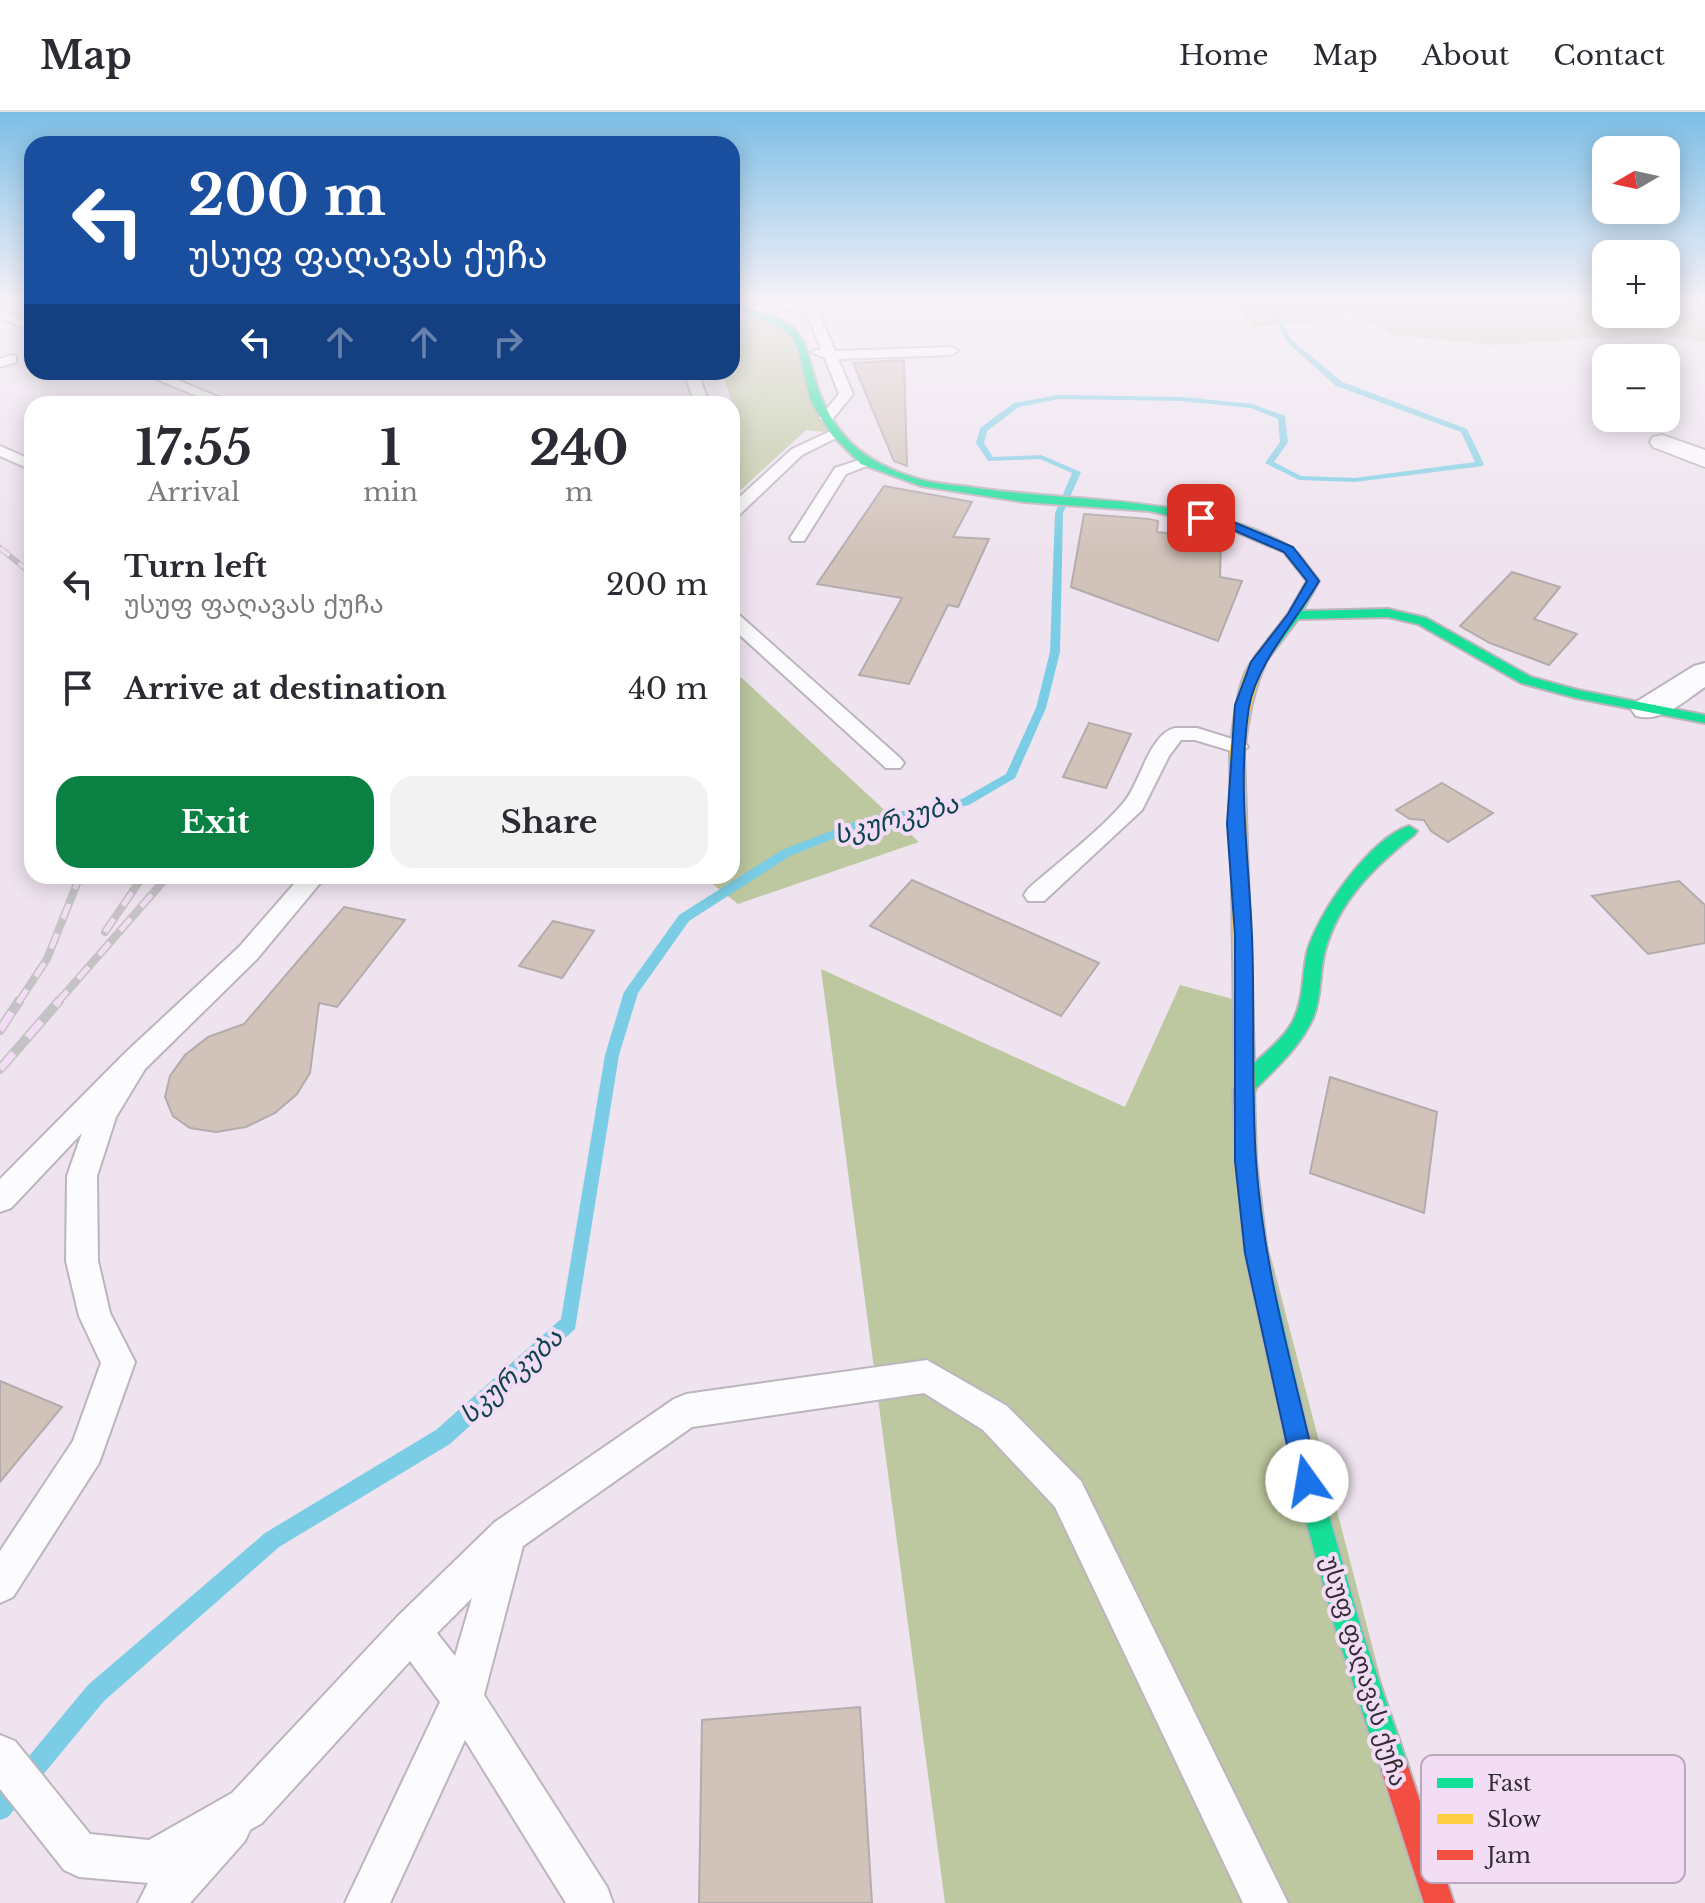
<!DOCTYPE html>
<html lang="en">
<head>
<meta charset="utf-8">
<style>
  :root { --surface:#fff; --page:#f2f2f3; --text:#2b2b33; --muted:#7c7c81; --line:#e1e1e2; --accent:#0b8043 }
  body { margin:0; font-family:"Libre Baskerville","Noto Sans Georgian",serif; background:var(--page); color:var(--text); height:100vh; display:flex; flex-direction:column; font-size:30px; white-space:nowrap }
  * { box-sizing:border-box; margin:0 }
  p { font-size:26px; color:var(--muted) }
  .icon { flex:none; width:44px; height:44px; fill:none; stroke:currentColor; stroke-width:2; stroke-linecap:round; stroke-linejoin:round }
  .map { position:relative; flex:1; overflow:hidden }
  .drawer { position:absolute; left:24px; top:284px; width:716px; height:488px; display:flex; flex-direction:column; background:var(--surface); border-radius:24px; box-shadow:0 4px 20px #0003 }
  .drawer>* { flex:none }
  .banner { position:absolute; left:24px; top:24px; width:716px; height:244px; border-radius:24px; box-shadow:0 4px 20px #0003; background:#1a4fa0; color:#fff; overflow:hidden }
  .needle { width:52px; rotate:261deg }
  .tools { position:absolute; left:1592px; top:24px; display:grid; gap:16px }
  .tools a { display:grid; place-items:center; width:88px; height:88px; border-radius:16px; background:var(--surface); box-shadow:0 4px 20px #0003; font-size:40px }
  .pin { position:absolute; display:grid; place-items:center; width:68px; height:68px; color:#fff; margin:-34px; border-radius:16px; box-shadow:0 4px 12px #0006 }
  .me { position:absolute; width:88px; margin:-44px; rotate:347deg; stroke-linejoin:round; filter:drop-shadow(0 0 6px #0008) }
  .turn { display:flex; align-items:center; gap:28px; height:168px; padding:0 32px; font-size:36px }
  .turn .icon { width:104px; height:104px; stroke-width:2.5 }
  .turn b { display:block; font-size:56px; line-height:68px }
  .lanes { display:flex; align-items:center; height:76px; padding:0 32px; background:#0003; justify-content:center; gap:40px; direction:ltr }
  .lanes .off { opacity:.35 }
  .eta { display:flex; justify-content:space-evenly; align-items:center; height:136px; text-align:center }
  .eta b { font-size:48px; font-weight:800; line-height:56px }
  .primary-button { display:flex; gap:16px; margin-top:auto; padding:16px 32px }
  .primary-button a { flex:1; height:92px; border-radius:24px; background:var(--accent); color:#fff; font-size:32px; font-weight:800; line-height:92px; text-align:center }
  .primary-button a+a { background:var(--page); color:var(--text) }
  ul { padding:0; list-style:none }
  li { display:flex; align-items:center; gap:24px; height:104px; padding:0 32px }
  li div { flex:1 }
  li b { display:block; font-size:30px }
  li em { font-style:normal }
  header { display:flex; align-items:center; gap:48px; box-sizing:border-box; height:112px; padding:0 40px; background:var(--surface); border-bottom:2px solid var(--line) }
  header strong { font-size:38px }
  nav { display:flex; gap:44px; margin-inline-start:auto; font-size:28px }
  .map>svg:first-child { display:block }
  .green { fill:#c8cdb7 }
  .forest { fill:#bec8a0 }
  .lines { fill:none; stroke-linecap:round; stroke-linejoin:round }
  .stream { fill:#7acde4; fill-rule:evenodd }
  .building { fill:#d2c3ba; stroke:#b4abac; stroke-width:2 }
  .lane-casing { stroke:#bcb4be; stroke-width:4 }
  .street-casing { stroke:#bcb4be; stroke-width:4 }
  .fast-casing { stroke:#bcb4be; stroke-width:4 }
  .slow-casing { stroke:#bcb4be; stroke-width:4 }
  .jam-casing { stroke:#bcb4be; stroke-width:4 }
  .lane { fill:#fcfbfd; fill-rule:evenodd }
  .street { fill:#fcfbfd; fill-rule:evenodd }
  .fast { fill:#16e098; fill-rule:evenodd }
  .slow { fill:#ffcf43; fill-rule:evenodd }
  .jam { fill:#f24e42; fill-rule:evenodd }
  .rail-far2-casing { stroke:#c5c2c5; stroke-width:6 }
  .rail-far1-casing { stroke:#c5c2c5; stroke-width:8 }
  .rail-casing { stroke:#c5c2c5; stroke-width:10 }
  .rail-far2 { stroke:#f2ddf5; stroke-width:4; stroke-dasharray:12; stroke-linecap:butt }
  .rail-far1 { stroke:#f2ddf5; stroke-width:5; stroke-dasharray:16; stroke-linecap:butt }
  .rail { stroke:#f2ddf5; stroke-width:7; stroke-dasharray:21; stroke-linecap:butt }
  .route { fill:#1a73e8; stroke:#114b97; stroke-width:2 }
  .labels { text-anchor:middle; stroke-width:8; stroke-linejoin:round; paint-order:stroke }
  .street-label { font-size:24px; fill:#352d36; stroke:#f2ddf5 }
  .water-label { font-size:26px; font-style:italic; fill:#0e4450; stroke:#f2ddf5 }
  .key { fill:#f2ddf5; stroke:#b9a8bc; stroke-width:2 }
  .key-label { font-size:22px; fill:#352d36 }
</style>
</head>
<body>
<header>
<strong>Map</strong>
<nav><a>Home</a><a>Map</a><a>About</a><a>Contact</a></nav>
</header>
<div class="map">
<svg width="1705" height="1791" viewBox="0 0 1705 1791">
  <rect width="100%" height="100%" fill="#eee3ef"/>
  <path class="green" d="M1341,190h265v12h60v-12h39v41l-52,-8 -160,10 -101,-10 -42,-24z"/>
  <path class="forest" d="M1235,190h106l9,9 -22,9 -76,7z
    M750,199l34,14 51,108 -29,-3 -74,68v-57l9,-11 -19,-58h10v-53z
    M732,557l187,173 -181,62 -36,-28h30z
    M821,857l304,138 55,-122 64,17 2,159 193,742h-494z"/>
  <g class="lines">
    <path class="stream" d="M1266,190h6l20,38 50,42 125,47 17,35 -1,2 -128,16 -56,-2 -34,-17 15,-21 -2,-23 -27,-11 -69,-7 -123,-2 -40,8 -32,24 -3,12 9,14 48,-2 40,17 -18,41 -3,139 -14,56 -31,70 -46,27 -103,21 -76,30 -101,65 -51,72 -19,62 -44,274 -125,115 -171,103 -175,154 -96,116 -8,3v-29l88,-106 177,-152 171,-103 125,-111 44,-264 19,-63 55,-77 103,-65 77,-30 103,-21 44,-25 30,-66 14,-56 5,-139 17,-40 -32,-14 -52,2 -12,-18 4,-15 34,-25 45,-8 123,2 70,7 33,12 3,26 -14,20 27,14 54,2 120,-16 -14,-30 -125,-46 -49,-44z"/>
  </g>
  <path class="building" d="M904,248l3,106 -13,-5 -41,-98z
    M884,374l88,16 -19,35 36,2 -31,68 -10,-2 -39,79 -50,-9 43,-77 -85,-14z
    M1084,402l65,5 9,2 -1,11 64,6 -1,39 22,4 -24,60 -147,-54z
    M1512,460l48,15 -26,32 43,15 -28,31 -59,-22 -30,-17z
    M1089,611l42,11 -25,54 -43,-11z
    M1442,671l51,30 -45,29 -17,-11 -7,-11 -14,-1 -14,-9z
    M912,768l187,83 -38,53 -191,-90z
    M1679,769l26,24v38l-57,11 -56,-58z
    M344,795l61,13 -68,87 -18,-4 -9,70 -13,21 -22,19 -29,14 -30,5 -26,-4 -17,-12 -8,-19 5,-21 15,-21 23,-18 36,-13z
    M553,809l41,10 -32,47 -43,-12z
    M1330,965l107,35 -13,101 -114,-40z
    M0,1269l62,26 -62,75z
    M860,1595l12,196h-173l3,-183z"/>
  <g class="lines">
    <g class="lane-casing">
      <path id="lane" d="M798,190h202l-6,3 -178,2 19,44 117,-4 6,4 -6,4 -114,4 15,35 -22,27 -5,1 -7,-4 20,-24 -14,-36 -14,-6 10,-3 -16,-41 -52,6 -21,9v-8l18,-8z
        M0,198l32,13v8l-32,-13z
        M11,243l5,1v6l-16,5v-8z
        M139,260h19l77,32h-19z
        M684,260h14l11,32h-14z
        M835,317l5,1v6l-38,19 -64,61 -6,2v-14l60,-55z
        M0,334l32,14v10l-32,-14z
        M865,346l7,4 -2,3 -24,9 -42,67h-12l-2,-3 45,-70z
        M732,501l6,1 162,144 4,5 -4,5h-14l-154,-140z
        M1175,616h22l48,15 3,4 -10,6 -43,-13h-14l-12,16 -27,54 -98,91h-16l-4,-6 4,-6c29,-26 71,-57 96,-87 16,-18 25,-68 51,-74z
        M301,764h25l-69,83 -112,110 -29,48 -19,59 1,85 12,52 25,49 -36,101 -86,134 -13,6v-52l73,-110 28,-78 -22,-47 -13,-55 1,-85 15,-43 -71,75 -11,4v-33l125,-126 114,-106z
        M927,1248l80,46 74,75 207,422h-45l-188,-396 -72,-77 -59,-37 -232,34 -169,119 -39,149 123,192 6,16h-47l-101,-163 -75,163h-45l95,-201 -30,-41 -148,162 -12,7 -5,11 -55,62h-52l10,-20 -69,-6 -15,-7 -64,-81v-54l15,6 75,93 59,6 83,-47 165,-176 98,-95 179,-123 12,-5zM472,1486l-17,58 -18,-23z"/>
    </g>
    <g class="street-casing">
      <path id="street" d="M1662,323l43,15v17l-52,-20 -3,-5 3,-5z
        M1705,551v24c-21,14 -43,36 -69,29l-5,-7 5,-7 58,-36z"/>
    </g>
    <g class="fast-casing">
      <path id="fast" d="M732,191c20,6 45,12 61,25 12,10 16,30 20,44 16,61 48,91 109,108 15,4 32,5 48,7 99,16 232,7 320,60 10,6 19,22 27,31l2,3 -17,30 86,-2 38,9 105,59 47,13 127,25v8l-129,-25 -55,-15 -103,-59 -30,-7 -90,2 -32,42h-10l-2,-3 34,-44 19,-33 -23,-29 -60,-25 -75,-16 -125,-9 -103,-16 -60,-22 -29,-29 -21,-33 -13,-53 -9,-16 -26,-14 -31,-11z
        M1409,714l8,5 -3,4c-39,31 -76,66 -89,116 -6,22 -3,46 -12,67 -13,29 -37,50 -59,72l2,71 11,92 52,228 43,150 47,138 -4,10 -10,4 -10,-4 -4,-10 -45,-138 -41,-150 -50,-228 -9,-92 -3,-72c14,-27 47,-41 61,-70 10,-21 8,-44 13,-66 10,-39 63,-115 102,-127z"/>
    </g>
    <g class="slow-casing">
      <path id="slow" d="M1261,542l7,4c-15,31 -20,60 -24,95l11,338 -3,5 -7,3 -7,-3 -3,-5 -5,-338c3,-24 7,-88 31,-99z"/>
    </g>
    <g class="jam-casing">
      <path id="jam" d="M1395,1643l10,4 4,10 45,134h-30l-43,-134 4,-10z"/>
    </g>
    <use href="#lane" class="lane"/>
    <use href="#street" class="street"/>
    <use href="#fast" class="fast"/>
    <use href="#slow" class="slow"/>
    <use href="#jam" class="jam"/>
    <g class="rail-far2-casing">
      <path id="rail-far2" d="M0,436l32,26"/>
    </g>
    <g class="rail-far1-casing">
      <path id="rail-far1" d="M105,820l38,-56
        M18,891l29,-44 33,-83
        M57,891l111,-127"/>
    </g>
    <g class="rail-casing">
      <path id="rail" d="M0,918l19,-29
        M0,957l59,-68"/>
    </g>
    <use href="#rail-far2" class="rail-far2"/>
    <use href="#rail-far1" class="rail-far1"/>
    <use href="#rail" class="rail"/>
  </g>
  <linearGradient id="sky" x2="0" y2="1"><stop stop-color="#7cbee6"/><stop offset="0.43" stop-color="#f7f2f8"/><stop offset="1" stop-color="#f7f2f8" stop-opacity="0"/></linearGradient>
  <rect width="1705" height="441" fill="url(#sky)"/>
  <path class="route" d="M1201,403l30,6 62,26 26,34c-22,39 -62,81 -70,126 -12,76 0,153 3,230 3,74 -1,149 4,224 7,108 39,215 63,320l-3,9 -9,4 -9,-4 -3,-9 -50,-228 -10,-92v-226l-8,-111 8,-119 16,-43 37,-48 19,-33 -23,-29 -60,-26 -27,-5 -2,-3z"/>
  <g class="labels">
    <g class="street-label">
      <text transform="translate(1364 1559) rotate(73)" y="8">უსუფ ფაღავას ქუჩა</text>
    </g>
    <g class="water-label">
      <text transform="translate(896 707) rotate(-15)" y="9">სკურკუბა</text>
      <text transform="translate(511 1264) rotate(-42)" y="9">სკურკუბა</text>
    </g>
  </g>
  <rect x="1421" y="1643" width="264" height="128" rx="12" class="key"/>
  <rect x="1437" y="1666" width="36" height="10" fill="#16e098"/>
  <rect x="1437" y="1702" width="36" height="10" fill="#ffcf43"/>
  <rect x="1437" y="1738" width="36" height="10" fill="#f24e42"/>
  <g class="key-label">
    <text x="1487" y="1679">Fast</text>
    <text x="1487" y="1715">Slow</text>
    <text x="1487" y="1751">Jam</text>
  </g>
</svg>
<div class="tools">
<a><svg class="needle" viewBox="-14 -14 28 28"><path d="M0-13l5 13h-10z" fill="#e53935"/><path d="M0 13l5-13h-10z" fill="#7c7c81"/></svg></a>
<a>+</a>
<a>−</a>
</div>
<div class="pin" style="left:1201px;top:406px;background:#d93025"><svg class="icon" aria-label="arrive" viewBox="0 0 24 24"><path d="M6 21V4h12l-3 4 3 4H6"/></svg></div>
<svg class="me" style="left:1307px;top:1369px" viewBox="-20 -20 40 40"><circle r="19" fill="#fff"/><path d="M0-13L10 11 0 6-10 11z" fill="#1a73e8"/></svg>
<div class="banner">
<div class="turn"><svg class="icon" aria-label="left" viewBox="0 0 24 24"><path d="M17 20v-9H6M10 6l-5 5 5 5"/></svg><div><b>200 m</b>უსუფ ფაღავას ქუჩა</div></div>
<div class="lanes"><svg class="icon" aria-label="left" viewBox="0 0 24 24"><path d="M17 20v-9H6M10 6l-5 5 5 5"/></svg><svg class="icon off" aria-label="ahead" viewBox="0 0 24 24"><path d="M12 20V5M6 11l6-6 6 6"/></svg><svg class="icon off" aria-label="ahead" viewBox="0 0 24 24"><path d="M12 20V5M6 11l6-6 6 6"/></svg><svg class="icon off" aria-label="right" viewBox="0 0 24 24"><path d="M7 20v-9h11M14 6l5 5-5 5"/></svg></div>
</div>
<section class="drawer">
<div class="eta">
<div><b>17:55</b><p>Arrival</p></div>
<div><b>1</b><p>min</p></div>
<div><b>240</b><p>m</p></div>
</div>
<ul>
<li><svg class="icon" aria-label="left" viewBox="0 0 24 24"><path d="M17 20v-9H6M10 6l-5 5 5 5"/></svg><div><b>Turn left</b><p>უსუფ ფაღავას ქუჩა</p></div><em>200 m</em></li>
<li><svg class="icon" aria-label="arrive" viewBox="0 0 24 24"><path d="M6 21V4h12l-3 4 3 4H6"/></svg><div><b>Arrive at destination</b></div><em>40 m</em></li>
</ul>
<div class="primary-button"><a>Exit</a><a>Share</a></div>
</section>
</div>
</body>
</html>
